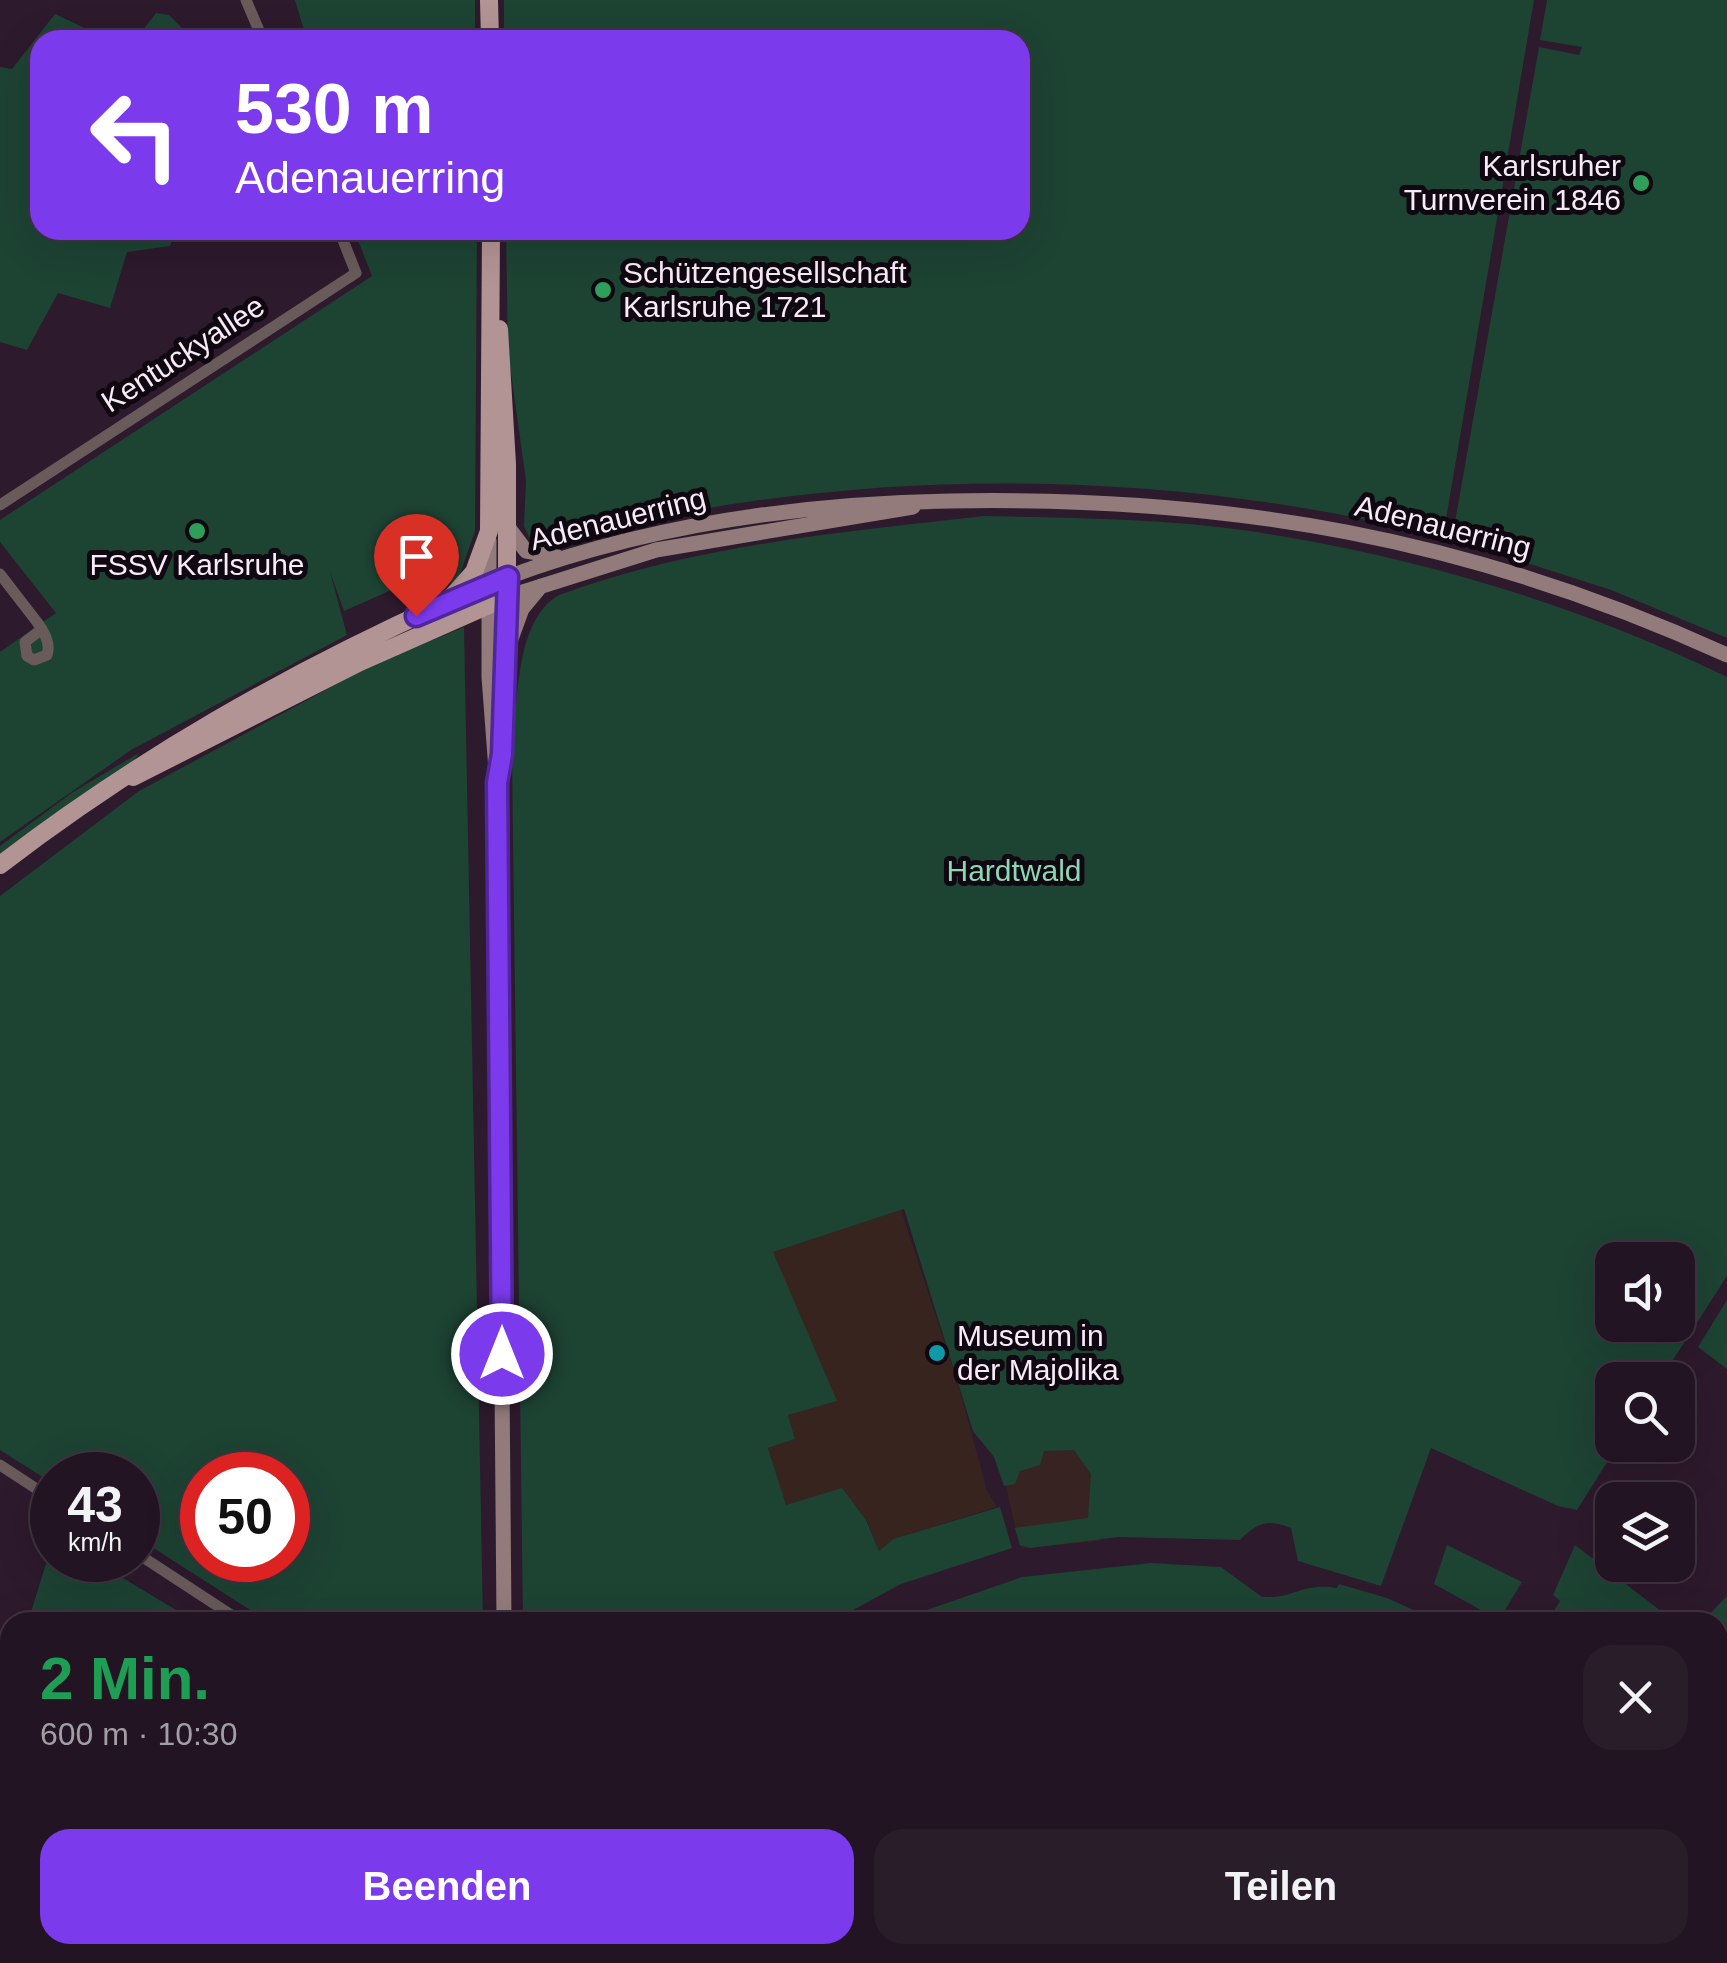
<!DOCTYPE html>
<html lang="de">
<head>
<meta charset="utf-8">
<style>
  :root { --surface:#221422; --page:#2a1d2a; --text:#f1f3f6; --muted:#a29ea5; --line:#3f3340; --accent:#7c3aed }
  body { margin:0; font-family:Helvetica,sans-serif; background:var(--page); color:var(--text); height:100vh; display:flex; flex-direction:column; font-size:38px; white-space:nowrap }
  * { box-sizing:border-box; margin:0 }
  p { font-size:32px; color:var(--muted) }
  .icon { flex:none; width:55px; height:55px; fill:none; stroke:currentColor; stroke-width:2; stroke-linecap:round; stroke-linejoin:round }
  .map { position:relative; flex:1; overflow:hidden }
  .side { position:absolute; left:0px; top:1612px; width:1728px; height:352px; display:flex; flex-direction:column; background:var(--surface); border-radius:30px 30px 0 0; box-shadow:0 10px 40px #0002,0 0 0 2px var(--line) }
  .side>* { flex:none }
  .guide { position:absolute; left:30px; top:30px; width:1000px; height:210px; border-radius:30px; box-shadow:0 10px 40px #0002,0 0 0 2px var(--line); background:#7c3aed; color:#fff; overflow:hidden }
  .buttons { position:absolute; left:1595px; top:1242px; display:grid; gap:20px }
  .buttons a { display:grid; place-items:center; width:100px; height:100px; border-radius:20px; background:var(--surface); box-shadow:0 10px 40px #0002,0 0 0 2px var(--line); font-size:50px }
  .speed { position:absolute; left:30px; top:1452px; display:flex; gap:20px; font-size:50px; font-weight:700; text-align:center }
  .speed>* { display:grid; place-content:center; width:130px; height:130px; border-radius:50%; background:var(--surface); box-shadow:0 10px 40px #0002,0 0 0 2px var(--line); line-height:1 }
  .speed small { font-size:25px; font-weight:400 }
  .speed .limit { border:15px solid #d22; background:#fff; color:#111 }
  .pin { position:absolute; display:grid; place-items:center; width:85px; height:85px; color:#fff; margin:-102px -42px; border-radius:50% 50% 50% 0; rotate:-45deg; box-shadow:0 0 10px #0007 }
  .pin .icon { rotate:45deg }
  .me { position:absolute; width:110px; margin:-55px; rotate:0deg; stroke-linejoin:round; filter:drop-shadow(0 0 8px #0008) }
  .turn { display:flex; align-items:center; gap:35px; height:210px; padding:0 40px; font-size:45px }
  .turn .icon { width:130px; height:130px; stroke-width:2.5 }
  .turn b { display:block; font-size:70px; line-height:85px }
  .round { display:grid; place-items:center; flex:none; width:105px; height:105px; border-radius:30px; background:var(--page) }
  .summary { display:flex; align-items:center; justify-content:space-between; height:170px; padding:0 40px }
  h1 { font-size:60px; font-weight:700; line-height:75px; color:#1e9e55 }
  .button { display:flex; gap:20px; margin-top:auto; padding:20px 40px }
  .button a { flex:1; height:115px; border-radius:30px; background:var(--accent); color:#fff; font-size:40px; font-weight:700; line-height:115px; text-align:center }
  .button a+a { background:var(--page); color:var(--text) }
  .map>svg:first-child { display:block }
  .commercial { fill:#372422 }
  .industrial { fill:#37241f }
  .green { fill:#1d4333; fill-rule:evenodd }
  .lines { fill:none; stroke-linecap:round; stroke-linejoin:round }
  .street { stroke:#6a5b5b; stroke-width:11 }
  .secondary { stroke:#937b7b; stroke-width:15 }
  .primary { stroke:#b39494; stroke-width:18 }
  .route-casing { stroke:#51269a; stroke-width:25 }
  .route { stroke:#7c3aed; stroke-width:18 }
  .leisure-dot { fill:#2e9e5b; stroke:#100810; stroke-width:4 }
  .culture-dot { fill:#0f9aa8; stroke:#100810; stroke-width:4 }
  .labels { text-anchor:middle; stroke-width:10; stroke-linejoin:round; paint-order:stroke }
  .poi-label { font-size:30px; fill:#f8ebf8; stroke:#100810; text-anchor:start }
  .street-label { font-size:30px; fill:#f8ebf8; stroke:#100810 }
  .park-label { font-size:30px; fill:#8cd7b4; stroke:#100810 }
</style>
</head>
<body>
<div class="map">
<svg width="1727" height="1963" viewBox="0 0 1727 1963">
  <rect width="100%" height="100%" fill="#2d1a2d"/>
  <path class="commercial" d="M1090,1436l10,105 -77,7 -4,-3 -19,-88z
    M338,1955h144v8h-146z"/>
  <path class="industrial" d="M901,1210l56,170 30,111 10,16 -104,32 -14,12 -12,-30 -23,-28 -58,13 -18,-58 27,-9 -7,-24 48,-15 -64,-148z"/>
  <path class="green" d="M295,0h180v40h-168z
    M504,0h1030l-91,537c-286,-72 -610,-73 -894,7l-18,-3 -7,-15 2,-45 -18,-130 -2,-121h514v-190h-516z
    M1547,0h180v638l-116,-48 -159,-51 87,-492 40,8 3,-8 -42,-7z
    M156,13l13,2 14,14 -4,11h-44z
    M55,14l55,26h-70v190h135l-5,16 -43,6 -17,56 -52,-15 -31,57 -27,-8v-275l12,2z
    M354,230h123l-2,301 -16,46 -21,15 -8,-19 -86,38 -14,-39 17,63 -216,115 -131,92v-190l56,-39 -56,-71v-22l372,-244z
    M985,516c88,2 178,2 265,15 165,25 327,73 477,146v599l-67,104h-48v65h6l-41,65 -19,-4 -127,-58 -50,138 -83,-25 -7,-33c-23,-9 -33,-6 -51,12l-122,-3 -88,11 -10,-3 -5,-17 73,-10 3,-44 -17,-24 -30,1 -4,14 -20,6 -5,13 -11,2 -10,-29 -21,-26 -69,-222 -131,43 64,149 -49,14 7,24 -27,9 18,57 56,-17 24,32 13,31 14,-12 107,-32 12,41 -111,36 -70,38h-308l-11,-864c6,-49 1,-137 47,-163 137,-50 282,-63 426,-79zM1678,1260v65h-66v-65z
    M464,627l19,995h-214l-131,-84v-63h-86v8l-52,-33v-554l139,-105 233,-126zM202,1475h86v85h-86z
    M139,753l-6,9 -133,93v-9l73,-54z
    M1727,1300v69l-29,-22z
    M52,1544v16h41l103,62h-168z
    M1447,1545l75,37 -23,38 -65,-36z
    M1575,1545l95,73 -4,4h-119l13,-21 -7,-6z
    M1151,1563l70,4 41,30c33,2 39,-15 75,-9l2,-4 48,14 53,24h-548l130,-45z
    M1727,1596v288l-9,-16v-246h-16z
    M1718,1890l9,19v54h-1158l5,-8h1144z"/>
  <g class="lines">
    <path class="street" d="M246,0l17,40
      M0,505l356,-232 -17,-43
      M0,574l37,48c7,10 14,21 10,33l-13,5 -7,-4 -2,-14 17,-13
      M0,1465l52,34
      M138,1554l104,68"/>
    <path class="secondary" d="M508,527l18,24 30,5
      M489,540v137l8,106 7,839
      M451,600c156,-69 330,-96 499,-99 281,-5 521,37 777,154
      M511,639l11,-30 19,-23
      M499,771l8,-174 149,-47 257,-43
      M506,1963v-8"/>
    <path class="primary" d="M489,0l1,40
      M133,777l227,-115 147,-65v-133l-8,-135
      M0,865c141,-108 286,-190 447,-263l27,-30 15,-41 2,-301"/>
  </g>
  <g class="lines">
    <g class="route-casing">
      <path id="route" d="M416,616l92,-39 -6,177 -5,29 5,571"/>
    </g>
    <use href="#route" class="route"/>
  </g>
  <g class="leisure-dot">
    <circle cx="1641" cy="183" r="10"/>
    <circle cx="603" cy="290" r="10"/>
    <circle cx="197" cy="531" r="10"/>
  </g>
  <circle class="culture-dot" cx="937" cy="1353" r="10"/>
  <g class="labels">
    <g class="poi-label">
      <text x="1621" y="176" text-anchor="end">Karlsruher<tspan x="1621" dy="34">Turnverein 1846</tspan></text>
      <text x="623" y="283">Schützengesellschaft<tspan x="623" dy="34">Karlsruhe 1721</tspan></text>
      <text x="197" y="575" text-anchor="middle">FSSV Karlsruhe</text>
      <text x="957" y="1346">Museum in<tspan x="957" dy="34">der Majolika</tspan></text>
    </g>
    <g class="street-label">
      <text transform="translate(183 354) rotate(-33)" y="10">Kentuckyallee</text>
      <text transform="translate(618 519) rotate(-14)" y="10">Adenauerring</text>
      <text transform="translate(1443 527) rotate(14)" y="10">Adenauerring</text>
    </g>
    <g class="park-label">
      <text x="1014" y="881">Hardtwald</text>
    </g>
  </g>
</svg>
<div class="buttons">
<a><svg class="icon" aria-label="sound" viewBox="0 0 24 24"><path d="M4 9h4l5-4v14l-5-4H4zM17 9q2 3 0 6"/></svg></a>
<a><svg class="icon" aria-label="search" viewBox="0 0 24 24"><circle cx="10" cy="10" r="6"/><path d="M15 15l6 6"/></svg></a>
<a><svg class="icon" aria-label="layers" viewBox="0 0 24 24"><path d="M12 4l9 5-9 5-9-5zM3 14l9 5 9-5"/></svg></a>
</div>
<div class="speed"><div>43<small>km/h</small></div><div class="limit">50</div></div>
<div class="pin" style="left:416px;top:616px;background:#d93025"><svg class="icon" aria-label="arrive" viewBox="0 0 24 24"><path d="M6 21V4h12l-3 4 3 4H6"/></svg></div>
<svg class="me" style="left:502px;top:1354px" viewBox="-20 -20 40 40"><circle r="17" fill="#7c3aed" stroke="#fff" stroke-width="3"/><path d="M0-11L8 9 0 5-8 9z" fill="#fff"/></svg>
<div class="guide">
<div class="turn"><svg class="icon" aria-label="left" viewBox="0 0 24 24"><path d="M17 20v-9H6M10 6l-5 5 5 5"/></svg><div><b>530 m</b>Adenauerring</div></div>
</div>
<section class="side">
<div class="summary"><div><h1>2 Min.</h1><p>600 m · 10:30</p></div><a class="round"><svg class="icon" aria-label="close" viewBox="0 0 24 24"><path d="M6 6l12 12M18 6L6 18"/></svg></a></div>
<div class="button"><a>Beenden</a><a>Teilen</a></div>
</section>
</div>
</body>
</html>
